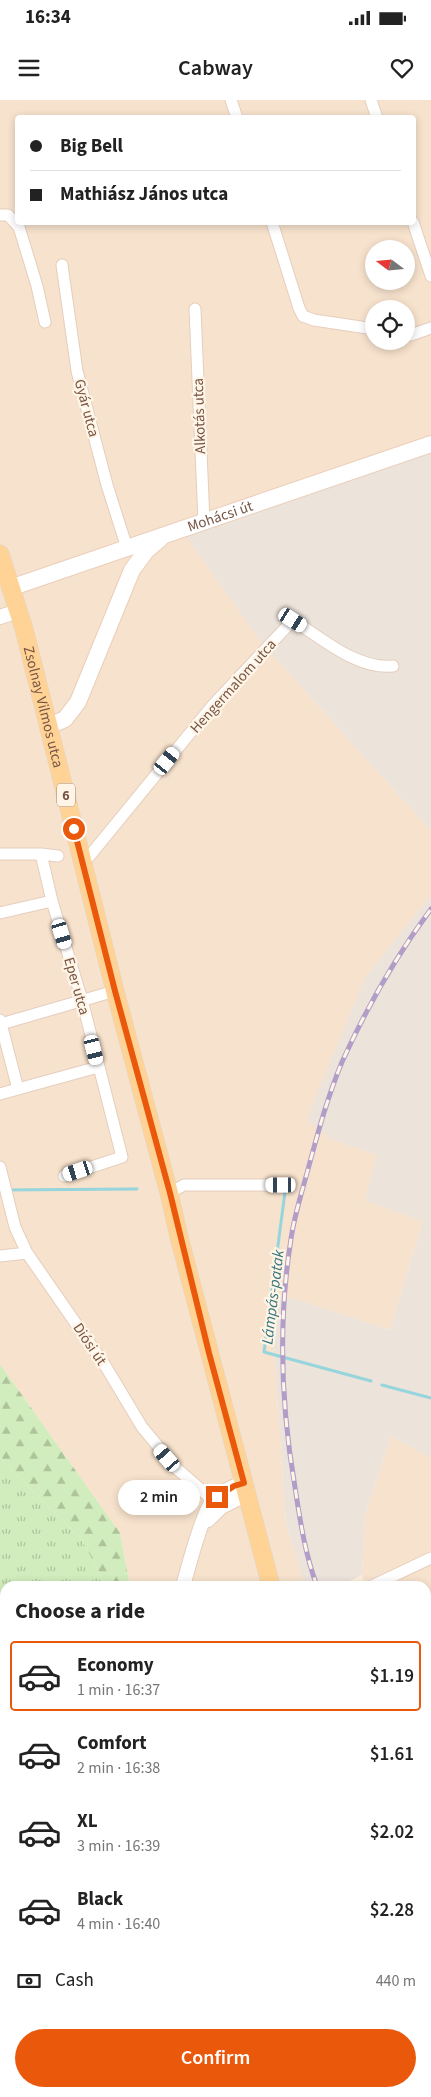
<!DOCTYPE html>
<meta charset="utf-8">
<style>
:root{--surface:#fff;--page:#f2f2f2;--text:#222;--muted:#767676;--line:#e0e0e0;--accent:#ea580c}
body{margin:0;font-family:"Source Sans 3",sans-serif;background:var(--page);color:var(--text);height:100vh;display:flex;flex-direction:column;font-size:19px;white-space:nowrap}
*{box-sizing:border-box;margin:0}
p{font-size:16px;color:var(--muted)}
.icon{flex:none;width:28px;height:28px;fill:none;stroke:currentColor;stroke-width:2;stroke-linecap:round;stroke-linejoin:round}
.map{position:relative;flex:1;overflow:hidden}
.details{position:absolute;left:0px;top:1481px;width:431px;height:516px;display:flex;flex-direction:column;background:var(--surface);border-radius:15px 15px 0 0;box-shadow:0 2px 8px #0003}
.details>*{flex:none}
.hud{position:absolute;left:15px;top:15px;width:401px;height:110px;border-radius:5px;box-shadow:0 2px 8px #0003;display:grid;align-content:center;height:110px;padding:0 15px;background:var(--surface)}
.needle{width:32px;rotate:286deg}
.tools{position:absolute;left:365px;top:140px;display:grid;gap:10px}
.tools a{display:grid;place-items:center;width:50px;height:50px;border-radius:50%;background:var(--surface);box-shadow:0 2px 8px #0003;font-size:25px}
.end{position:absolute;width:22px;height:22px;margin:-11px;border:6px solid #ea580c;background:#fff;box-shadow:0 0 0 2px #fff}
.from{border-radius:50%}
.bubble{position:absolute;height:35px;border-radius:18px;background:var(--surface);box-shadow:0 2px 8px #0003;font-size:16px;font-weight:600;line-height:35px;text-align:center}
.car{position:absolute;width:15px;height:30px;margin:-15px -8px;border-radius:6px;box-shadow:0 0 4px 1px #0007;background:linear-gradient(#fff 24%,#345 0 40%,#fff 0 76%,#345 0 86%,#fff 0)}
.hud b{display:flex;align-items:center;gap:18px;height:48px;font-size:19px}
.hud b+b{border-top:1px solid var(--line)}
.hud i{width:12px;height:12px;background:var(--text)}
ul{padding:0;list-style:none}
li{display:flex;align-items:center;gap:15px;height:70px;margin:0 10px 8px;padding:0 5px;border:2px solid transparent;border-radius:5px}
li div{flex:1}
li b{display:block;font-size:19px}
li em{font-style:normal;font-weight:600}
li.on{border-color:var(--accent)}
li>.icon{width:45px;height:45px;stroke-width:1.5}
h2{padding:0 15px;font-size:22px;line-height:60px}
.pay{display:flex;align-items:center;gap:12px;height:55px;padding:0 15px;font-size:19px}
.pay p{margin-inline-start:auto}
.cta{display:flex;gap:10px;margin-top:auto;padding:10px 15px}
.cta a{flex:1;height:58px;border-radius:30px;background:var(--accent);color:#fff;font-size:20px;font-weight:600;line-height:58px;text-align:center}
.status{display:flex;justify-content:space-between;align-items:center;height:35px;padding:0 25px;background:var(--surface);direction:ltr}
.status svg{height:14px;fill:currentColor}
header{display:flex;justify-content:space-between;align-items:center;height:65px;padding:0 15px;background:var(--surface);font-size:22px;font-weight:600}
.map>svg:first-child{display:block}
.residential{fill:#f7e2cd;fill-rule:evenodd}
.industrial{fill:#ece3db}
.grass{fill:url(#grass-tufts)}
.forest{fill:url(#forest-firs)}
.park{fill:url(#park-dots)}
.pitch{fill:#d2edbd}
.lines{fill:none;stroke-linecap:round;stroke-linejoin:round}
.stream{stroke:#97d5dc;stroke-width:3}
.minor-casing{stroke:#e5cebd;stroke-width:13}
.tertiary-casing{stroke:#e5cebd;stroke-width:16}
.secondary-casing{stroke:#ebceba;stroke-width:18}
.primary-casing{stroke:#ded6d2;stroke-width:19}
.minor{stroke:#fff;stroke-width:11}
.tertiary{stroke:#fff;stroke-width:14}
.secondary{stroke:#fff;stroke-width:16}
.primary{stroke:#ffd395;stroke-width:18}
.rail-casing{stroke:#b29dc8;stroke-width:5}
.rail{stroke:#fff5e7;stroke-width:3;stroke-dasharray:9;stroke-linecap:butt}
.route{stroke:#ea580c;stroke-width:6}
.labels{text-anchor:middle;stroke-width:4.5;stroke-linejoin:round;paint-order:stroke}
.shield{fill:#fff5e7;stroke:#a08475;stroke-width:1}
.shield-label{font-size:14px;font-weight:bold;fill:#775444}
.street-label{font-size:15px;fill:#775444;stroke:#fff5e7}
.water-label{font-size:16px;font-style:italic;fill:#36767e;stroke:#fff5e7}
</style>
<div class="status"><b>16:34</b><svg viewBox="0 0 49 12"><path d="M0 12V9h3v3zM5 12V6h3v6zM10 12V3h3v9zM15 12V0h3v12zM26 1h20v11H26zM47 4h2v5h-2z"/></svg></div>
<header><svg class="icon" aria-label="menu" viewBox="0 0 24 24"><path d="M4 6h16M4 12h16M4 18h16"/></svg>Cabway<svg class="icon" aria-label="heart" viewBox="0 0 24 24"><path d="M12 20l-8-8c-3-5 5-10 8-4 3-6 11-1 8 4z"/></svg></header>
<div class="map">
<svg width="431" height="1997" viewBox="0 0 431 1997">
<defs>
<pattern id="grass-tufts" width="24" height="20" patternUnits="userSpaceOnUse" patternTransform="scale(1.25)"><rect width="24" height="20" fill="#d2edbd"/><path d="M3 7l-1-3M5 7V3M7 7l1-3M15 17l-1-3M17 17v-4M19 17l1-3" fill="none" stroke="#afc39b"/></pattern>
<pattern id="forest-firs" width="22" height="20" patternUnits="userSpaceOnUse" patternTransform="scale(1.25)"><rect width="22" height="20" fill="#d2edbd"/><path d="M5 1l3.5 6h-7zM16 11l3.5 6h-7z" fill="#afc39b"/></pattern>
<pattern id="park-dots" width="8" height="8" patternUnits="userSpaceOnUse" patternTransform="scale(1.25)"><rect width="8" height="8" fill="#d2edbd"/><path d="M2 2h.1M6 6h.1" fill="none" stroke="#afc39b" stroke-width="1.8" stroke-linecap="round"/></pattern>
</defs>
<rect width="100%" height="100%" fill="#fef1df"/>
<path class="residential" d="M0,0H431V338L262,543L431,731V795L366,876L331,1039L378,1055L366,1101L423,1121L390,1230L295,1199H276L273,1239L286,1424L305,1486H130L120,1433L0,1264ZM18,18H414V122H18ZM374,149H406V181H374ZM374,209H406V241H374Z
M391,1336L431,1358V1666L426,1655V1486H365L362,1475L365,1415Z
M0,1538L5,1539V1992H426V1786L431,1797V1997H0Z"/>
<path class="industrial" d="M431,338V731L262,543L180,428Z
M431,795V1358L391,1336L365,1415L362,1475L339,1486H305L286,1424L273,1239L276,1198L295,1199L390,1230L423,1121L365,1101L377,1055L331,1039L306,1020L366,876Z"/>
<path class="grass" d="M0,1358L82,1440L106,1486H5V1539L0,1538Z"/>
<path class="forest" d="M0,1264L120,1433L130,1486H106L82,1440L0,1358Z"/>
<path class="park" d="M431,1980V1997H359L375,1993L426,1992V1981Z"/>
<path class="pitch" d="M82,1993L118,1992L119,1993L118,1997H81Z"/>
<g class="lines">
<path class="stream" d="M0,1090L137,1089
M285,1092L264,1252L371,1281
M382,1285L431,1298"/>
<g class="minor-casing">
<path id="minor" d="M231,0L237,18
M371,0L377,18
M0,115H8L19,127L37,186L45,222
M272,122L299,208L303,216L314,220L374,229
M413,122L431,176
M62,165L77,271L107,385L127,448
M195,209L204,422
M406,234L411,235L431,228
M0,754H41L52,801L82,900L122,1057L64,1076
M41,754L58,756
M83,764L213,605L293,520C321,538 358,570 393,566
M0,813L52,801
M0,920L18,989
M1,924L115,891
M0,994L98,967
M0,1067L15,1127L27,1153L106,1267L142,1327L176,1368L214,1401
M169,1093L184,1085H281
M0,1156L27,1153
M372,1486L431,1458
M426,1634L431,1645
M426,1973L431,1972
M0,1978L5,1977"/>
</g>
<g class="tertiary-casing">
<path id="tertiary" d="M0,517L18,511
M208,1420L221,1407L247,1394
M183,1486C189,1465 199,1425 209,1407C217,1395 230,1387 244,1383
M0,1662L5,1670
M35,1992L36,1997"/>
</g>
<g class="secondary-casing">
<g id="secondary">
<path id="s1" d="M10,488L431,344"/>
<path d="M49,626L65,619L78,602L132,470L146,451L160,439"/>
</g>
</g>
<g class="primary-casing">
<g id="primary">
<path id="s2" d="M0,454L24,529L115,891L169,1093L179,1137L271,1486"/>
<path d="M343,1992L344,1997"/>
</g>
</g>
<use href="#minor" class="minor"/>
<use href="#tertiary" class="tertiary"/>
<use href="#secondary" class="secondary"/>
<use href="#primary" class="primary"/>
<g class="rail-casing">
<path id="rail" d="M317,1486C305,1454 300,1420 295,1387C281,1306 278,1221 291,1139C294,1117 301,1095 307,1073C317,1036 327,998 342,962C366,909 396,856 431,809
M426,1753L431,1765"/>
</g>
<use href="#rail" class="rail"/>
</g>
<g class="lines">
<path class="route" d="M74,729L115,891L170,1093L209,1253L244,1383L234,1386L217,1397"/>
</g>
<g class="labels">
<rect class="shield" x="57" y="683.5" width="18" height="23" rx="4"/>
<g class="shield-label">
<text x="66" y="700">6</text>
</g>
<g class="street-label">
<text transform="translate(87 308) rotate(75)" y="5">Gyár utca</text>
<text transform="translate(199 316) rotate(-92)" y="5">Alkotás utca</text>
<text dy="5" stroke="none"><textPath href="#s1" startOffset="222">Mohácsi út</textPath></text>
<text transform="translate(233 586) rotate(-48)" y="5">Hengermalom utca</text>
<text dy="5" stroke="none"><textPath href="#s2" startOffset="159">Zsolnay Vilmos utca</textPath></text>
<text transform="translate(77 886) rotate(74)" y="5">Eper utca</text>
<text transform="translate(90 1244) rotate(56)" y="5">Diósi út</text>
</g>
<g class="water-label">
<text transform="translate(272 1197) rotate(-83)" y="6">Lámpás-patak</text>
</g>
</g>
</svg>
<div class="tools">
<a><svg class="needle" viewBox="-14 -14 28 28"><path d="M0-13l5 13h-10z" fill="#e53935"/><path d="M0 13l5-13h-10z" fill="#767676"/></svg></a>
<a><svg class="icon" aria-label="locate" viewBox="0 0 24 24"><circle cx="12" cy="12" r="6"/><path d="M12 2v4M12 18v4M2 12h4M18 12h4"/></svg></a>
</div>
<i class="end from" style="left:74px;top:729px"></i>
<i class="end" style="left:217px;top:1397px"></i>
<div class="bubble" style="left:118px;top:1380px;width:82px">2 min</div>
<i class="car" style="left:293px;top:520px;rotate:123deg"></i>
<i class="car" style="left:167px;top:661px;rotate:39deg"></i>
<i class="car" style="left:62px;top:834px;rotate:163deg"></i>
<i class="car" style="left:94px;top:950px;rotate:166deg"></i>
<i class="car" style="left:78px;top:1071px;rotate:252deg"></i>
<i class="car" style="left:281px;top:1085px;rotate:270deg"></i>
<i class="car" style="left:167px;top:1358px;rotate:319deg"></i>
<div class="hud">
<b><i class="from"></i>Big Bell</b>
<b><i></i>Mathiász János utca</b>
</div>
<section class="details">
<h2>Choose a ride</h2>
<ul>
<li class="on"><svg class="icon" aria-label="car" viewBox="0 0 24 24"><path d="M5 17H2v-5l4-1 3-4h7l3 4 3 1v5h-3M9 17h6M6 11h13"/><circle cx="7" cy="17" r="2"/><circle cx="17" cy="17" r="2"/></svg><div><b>Economy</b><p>1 min · 16:37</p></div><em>$1.19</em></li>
<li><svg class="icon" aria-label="car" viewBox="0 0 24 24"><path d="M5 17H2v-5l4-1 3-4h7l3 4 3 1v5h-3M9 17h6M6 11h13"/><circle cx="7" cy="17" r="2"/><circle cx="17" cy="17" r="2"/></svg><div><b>Comfort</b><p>2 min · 16:38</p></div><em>$1.61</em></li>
<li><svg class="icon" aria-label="car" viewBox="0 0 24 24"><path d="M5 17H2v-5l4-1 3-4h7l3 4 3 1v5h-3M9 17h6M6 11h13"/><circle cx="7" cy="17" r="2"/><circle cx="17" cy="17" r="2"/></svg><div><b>XL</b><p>3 min · 16:39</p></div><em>$2.02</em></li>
<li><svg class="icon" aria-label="car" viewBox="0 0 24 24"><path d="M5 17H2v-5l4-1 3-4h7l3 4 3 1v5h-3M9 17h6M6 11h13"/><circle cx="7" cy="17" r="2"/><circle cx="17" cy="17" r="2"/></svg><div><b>Black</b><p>4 min · 16:40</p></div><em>$2.28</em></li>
</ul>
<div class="pay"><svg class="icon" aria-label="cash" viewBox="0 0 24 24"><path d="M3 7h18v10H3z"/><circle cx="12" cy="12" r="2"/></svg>Cash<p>440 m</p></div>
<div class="cta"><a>Confirm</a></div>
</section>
</div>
